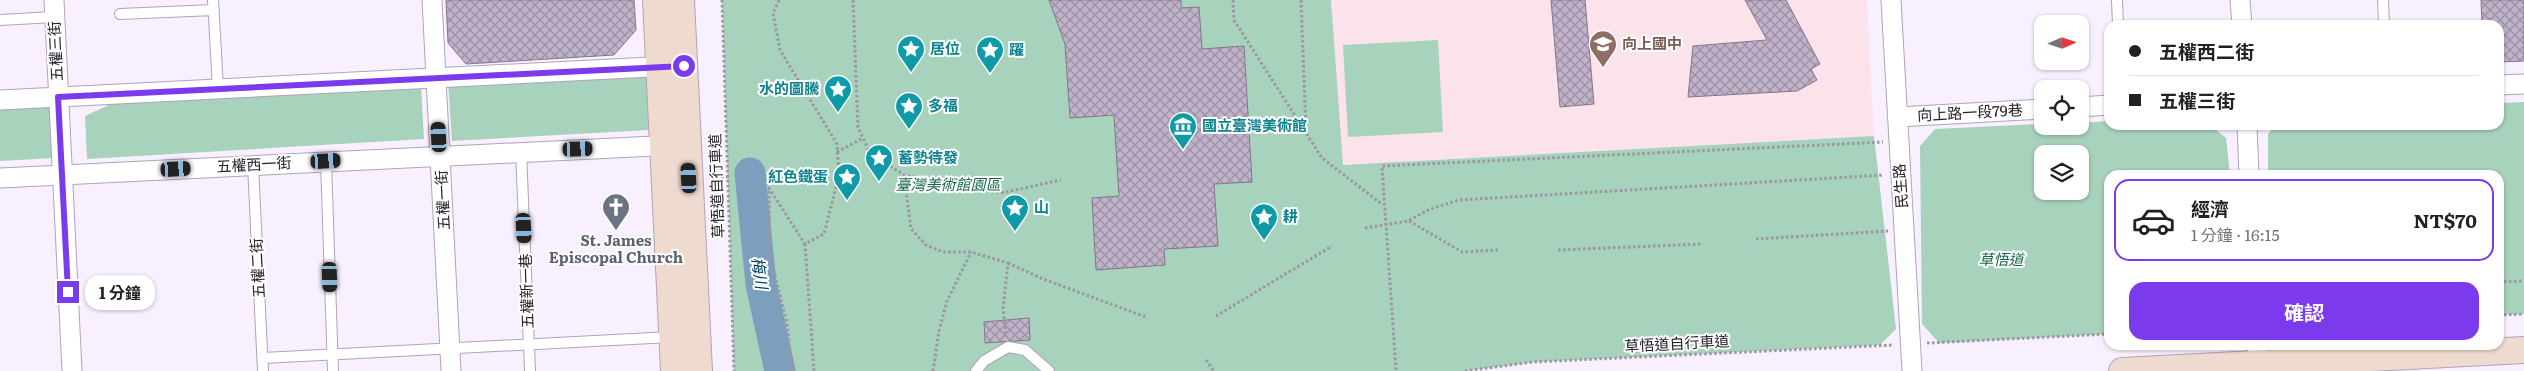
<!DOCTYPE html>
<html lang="zh-TW">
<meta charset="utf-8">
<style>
:root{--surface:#fff;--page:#f6f6f6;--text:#202124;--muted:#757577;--line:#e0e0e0;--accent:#7c3aed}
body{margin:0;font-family:Literata,"Noto Sans TC",serif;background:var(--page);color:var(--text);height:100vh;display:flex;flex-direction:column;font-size:19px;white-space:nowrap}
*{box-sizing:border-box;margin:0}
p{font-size:16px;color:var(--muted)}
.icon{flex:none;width:28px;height:28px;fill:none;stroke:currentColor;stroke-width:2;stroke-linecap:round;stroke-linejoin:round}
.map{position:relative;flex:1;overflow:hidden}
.panel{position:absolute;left:2104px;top:170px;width:400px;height:180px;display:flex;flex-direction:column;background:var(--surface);border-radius:15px;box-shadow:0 1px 4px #0004}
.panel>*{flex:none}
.hud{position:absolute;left:2104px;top:20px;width:400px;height:110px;border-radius:15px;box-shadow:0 1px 4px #0004;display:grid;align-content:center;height:110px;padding:0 25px;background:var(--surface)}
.needle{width:32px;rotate:87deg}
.fabs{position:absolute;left:2034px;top:15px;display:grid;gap:10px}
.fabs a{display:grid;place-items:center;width:55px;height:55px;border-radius:10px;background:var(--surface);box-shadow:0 1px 4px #0004;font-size:25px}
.end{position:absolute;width:22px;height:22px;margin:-11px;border:6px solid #7c3aed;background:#fff;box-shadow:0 0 0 2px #fff}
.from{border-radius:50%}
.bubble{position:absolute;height:35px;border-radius:15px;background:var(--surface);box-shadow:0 1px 4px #0004;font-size:16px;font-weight:700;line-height:35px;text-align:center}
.car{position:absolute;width:15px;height:30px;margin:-15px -8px;border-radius:6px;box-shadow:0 0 4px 1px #0007;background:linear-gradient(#222 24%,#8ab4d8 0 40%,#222 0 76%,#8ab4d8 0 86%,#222 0)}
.hud b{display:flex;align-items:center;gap:18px;height:48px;font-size:19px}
.hud b+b{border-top:1px solid var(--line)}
.hud i{width:12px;height:12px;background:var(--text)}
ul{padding:9px 0 0;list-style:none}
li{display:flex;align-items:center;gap:15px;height:82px;margin:0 10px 8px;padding:0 15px;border:2px solid transparent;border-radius:15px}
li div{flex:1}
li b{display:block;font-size:19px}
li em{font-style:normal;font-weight:700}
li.on{border-color:var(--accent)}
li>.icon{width:45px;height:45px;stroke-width:1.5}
.button{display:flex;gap:10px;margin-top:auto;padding:10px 25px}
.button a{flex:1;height:58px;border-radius:15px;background:var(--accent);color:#fff;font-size:20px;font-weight:700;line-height:58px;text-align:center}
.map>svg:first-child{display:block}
.education{fill:#fce2eb}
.park{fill:#a7d2bc;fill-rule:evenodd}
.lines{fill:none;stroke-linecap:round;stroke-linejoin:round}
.river{stroke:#7c9fbe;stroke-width:31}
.building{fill:url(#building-cross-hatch);stroke:#83768c}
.service-casing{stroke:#b0a3ba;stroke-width:12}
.minor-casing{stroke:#b0a3ba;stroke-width:21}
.secondary-casing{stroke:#b0a3ba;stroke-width:28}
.path{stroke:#9d95a1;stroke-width:3;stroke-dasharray:2.5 2.5;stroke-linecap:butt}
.service{stroke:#fff;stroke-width:10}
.minor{stroke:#fff;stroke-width:19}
.secondary{stroke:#efdacf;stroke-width:26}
.route{stroke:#7c3aed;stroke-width:6}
.labels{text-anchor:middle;stroke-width:4;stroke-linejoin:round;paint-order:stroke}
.education-label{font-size:15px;font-weight:bold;fill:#785e54;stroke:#fff;text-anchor:start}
.culture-label{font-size:15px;font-weight:bold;fill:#0d838f;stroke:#fff;text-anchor:start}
.street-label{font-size:15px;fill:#262029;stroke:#fff}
.park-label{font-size:15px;font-style:italic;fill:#166749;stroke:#fff}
.worship-label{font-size:15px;font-weight:bold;fill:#5b616d;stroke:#fff}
.water-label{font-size:16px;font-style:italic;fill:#013e67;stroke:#fff}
</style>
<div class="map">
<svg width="2524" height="371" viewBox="0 0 2524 371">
<defs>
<pattern id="building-cross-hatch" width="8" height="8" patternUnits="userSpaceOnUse" patternTransform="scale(1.25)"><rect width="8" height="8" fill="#c0b2c9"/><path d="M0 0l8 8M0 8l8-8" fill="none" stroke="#9c90a3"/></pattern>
</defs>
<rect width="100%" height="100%" fill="#f9f0ff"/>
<path class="education" d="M1331,0H1867L1874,136L1342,165Z"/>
<path class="park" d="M722,0H1331L1343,165L1874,136L1896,329L1880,345L1533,362L1465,371H734Z
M1438,40L1443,132L1348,137L1343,45Z
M646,70L649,130L452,141L448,81Z
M421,86L424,139L87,159L85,116L111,104Z
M42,102L51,108L54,158L0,161V105Z
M2524,102V314L2499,315V175H2268V134L2276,125H2499V103Z
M2109,121V125H2210L2226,138L2230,175H2109V334L1939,343L1922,324L1920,146L1935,129L2042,124V126H2080V123ZM2042,154H2080V191H2042Z"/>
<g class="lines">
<path class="river" d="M750,173L761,284L780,371"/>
</g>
<path class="building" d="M446,0H634L636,30L614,55L466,64L448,43Z
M1049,0H1181V8L1199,7L1202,49L1244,46L1252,182L1214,184L1218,246L1164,249L1165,265L1096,270L1092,198L1119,196L1114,115L1070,118L1065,44Z
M1551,0H1585L1594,104L1560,107Z
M1745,0H1786L1820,64L1811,69L1817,80L1797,91L1688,97L1693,46L1767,40Z
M2481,0H2524V61L2499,62V25H2482Z
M1029,318L1030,340L985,343L984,322Z"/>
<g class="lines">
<g class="service-casing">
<path id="service" d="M213,0L218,89
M2117,0L2118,25
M2383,0L2384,25
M120,14L214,10
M0,20L54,17
M521,151L530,371
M326,161L333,371
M253,165L263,371
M263,358L671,337
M976,371L984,361L1008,347L1025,350L1049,371"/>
</g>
<g class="minor-casing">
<path id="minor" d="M54,0L72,371
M432,0L451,371
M1891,0L1912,371
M2240,0L2242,25
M2499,85L2524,84
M0,100L670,66
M2080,107L2109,105
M1897,117L2042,109
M2247,125L2249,175
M0,178L675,145
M2257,345L2258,365"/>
</g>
<g class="secondary-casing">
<path id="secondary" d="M656,0L674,371
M681,0L699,371
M2122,371L2524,350"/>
</g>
<path class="path" d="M722,0L734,371
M779,0L773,13L780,50L837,144L839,175L824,234L805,244L814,371
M853,0L858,127L870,153L904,175L1001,193L1061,180
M1233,0L1234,20L1322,158L1383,205
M1301,0L1306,131
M837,152L863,138
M904,175L911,229L926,245L943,252H971L1008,263L1003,308L1006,334
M711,177H728
M1409,221L1462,252L1498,250
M1365,228L1408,221L1430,209L1459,200L1884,175
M1756,239L1888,231
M1558,250L1703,244
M1008,263L1043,279L1146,317
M2499,282L2524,281
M2499,315L2524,314
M1216,316L1332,246
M1927,343L2109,334
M1206,360L1214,371
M1396,370L1382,166L1883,142
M792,371L787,323L770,256L769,188L805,244
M933,371L939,331L947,301L971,252
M1465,371L1533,362L1893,345"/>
<use href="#service" class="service"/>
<use href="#minor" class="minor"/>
<use href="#secondary" class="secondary"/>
</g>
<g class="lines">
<path class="route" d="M68,292L58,97L684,66"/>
</g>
<defs>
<g id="school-pin" transform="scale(1.4375)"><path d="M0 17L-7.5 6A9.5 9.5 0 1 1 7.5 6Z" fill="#8d6e63" stroke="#fff"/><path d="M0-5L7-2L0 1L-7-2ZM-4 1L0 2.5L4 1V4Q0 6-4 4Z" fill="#fff"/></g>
<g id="sight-pin" transform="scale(1.4375)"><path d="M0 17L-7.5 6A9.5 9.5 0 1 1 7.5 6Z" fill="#0f9aa8" stroke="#fff"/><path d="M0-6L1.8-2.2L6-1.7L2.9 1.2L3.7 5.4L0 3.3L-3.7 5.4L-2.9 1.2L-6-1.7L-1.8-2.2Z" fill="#fff"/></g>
<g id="museum-pin" transform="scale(1.4375)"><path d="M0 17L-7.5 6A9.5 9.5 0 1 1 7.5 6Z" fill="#0f9aa8" stroke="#fff"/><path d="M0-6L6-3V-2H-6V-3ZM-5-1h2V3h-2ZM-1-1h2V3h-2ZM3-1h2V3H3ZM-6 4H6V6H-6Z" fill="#fff"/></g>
<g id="church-pin" transform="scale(1.4375)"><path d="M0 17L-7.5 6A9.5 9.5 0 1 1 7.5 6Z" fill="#6b7280" stroke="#fff"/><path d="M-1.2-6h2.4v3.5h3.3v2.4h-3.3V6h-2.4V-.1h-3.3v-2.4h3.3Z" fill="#fff"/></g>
</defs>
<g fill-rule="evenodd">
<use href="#school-pin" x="1603" y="44"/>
<use href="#sight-pin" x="911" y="49"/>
<use href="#sight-pin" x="990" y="50"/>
<use href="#sight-pin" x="838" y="89"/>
<use href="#sight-pin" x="909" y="106"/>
<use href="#museum-pin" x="1183" y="126"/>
<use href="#sight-pin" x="879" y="158"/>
<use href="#sight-pin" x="847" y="177"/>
<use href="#church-pin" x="616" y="207"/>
<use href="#sight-pin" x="1015" y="208"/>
<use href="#sight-pin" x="1264" y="217"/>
</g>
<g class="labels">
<g class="education-label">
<text x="1622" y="49">向上國中</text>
</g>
<g class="culture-label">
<text x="930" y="54">居位</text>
<text x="1009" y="55">躍</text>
<text x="819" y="94" text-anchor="end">水的圖騰</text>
<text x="928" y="111">多福</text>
<text x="1202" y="131">國立臺灣美術館</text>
<text x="898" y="163">蓄勢待發</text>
<text x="828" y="182" text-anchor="end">紅色鐵蛋</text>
<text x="1034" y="213">山</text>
<text x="1283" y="222">耕</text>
</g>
<g class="street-label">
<text transform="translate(56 51) rotate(-93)" y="5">五權三街</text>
<text transform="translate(1970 113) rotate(-3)" y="5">向上路一段79巷</text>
<text transform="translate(254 165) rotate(-3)" y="5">五權西一街</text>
<text transform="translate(717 186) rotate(-92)" y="5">草悟道自行車道</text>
<text transform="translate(1901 186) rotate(-94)" y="5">民生路</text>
<text transform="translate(443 200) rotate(-93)" y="5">五權一街</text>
<text transform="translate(258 268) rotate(-93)" y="5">五權二街</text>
<text transform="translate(527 291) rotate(-92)" y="5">五權新一巷</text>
<text transform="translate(1677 344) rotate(-3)" y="5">草悟道自行車道</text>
</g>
<g class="park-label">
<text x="948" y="190">臺灣美術館園區</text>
<text x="2001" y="265">草悟道</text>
</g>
<g class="worship-label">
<text x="616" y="246">St. James<tspan x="616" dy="17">Episcopal Church</tspan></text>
</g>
<g class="water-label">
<text transform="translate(760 273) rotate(82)" y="6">梅川</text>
</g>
</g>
</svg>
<div class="fabs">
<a><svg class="needle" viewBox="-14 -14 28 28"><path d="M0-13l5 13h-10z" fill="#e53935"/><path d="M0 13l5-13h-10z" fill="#757577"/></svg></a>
<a><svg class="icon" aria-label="locate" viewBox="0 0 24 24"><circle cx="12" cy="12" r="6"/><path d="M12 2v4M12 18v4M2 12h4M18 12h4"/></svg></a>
<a><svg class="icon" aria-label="layers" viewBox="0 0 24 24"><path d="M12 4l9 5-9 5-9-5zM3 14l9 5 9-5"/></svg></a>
</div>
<i class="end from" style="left:684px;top:66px"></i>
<i class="end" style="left:68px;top:292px"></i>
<div class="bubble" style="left:85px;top:275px;width:70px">1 分鐘</div>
<i class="car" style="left:439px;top:137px;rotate:357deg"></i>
<i class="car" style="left:578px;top:149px;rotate:88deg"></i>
<i class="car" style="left:326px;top:161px;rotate:87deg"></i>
<i class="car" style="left:176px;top:169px;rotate:87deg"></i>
<i class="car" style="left:689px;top:178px;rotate:357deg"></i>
<i class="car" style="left:524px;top:228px;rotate:177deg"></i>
<i class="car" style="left:330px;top:277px;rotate:178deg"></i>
<div class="hud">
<b><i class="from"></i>五權西二街</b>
<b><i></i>五權三街</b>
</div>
<section class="panel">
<ul>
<li class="on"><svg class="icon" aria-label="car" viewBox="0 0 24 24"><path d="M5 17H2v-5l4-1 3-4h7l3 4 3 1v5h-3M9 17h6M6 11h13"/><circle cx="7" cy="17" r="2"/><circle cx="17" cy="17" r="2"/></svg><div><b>經濟</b><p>1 分鐘 · 16:15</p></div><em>NT$70</em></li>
</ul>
<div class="button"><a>確認</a></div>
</section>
</div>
